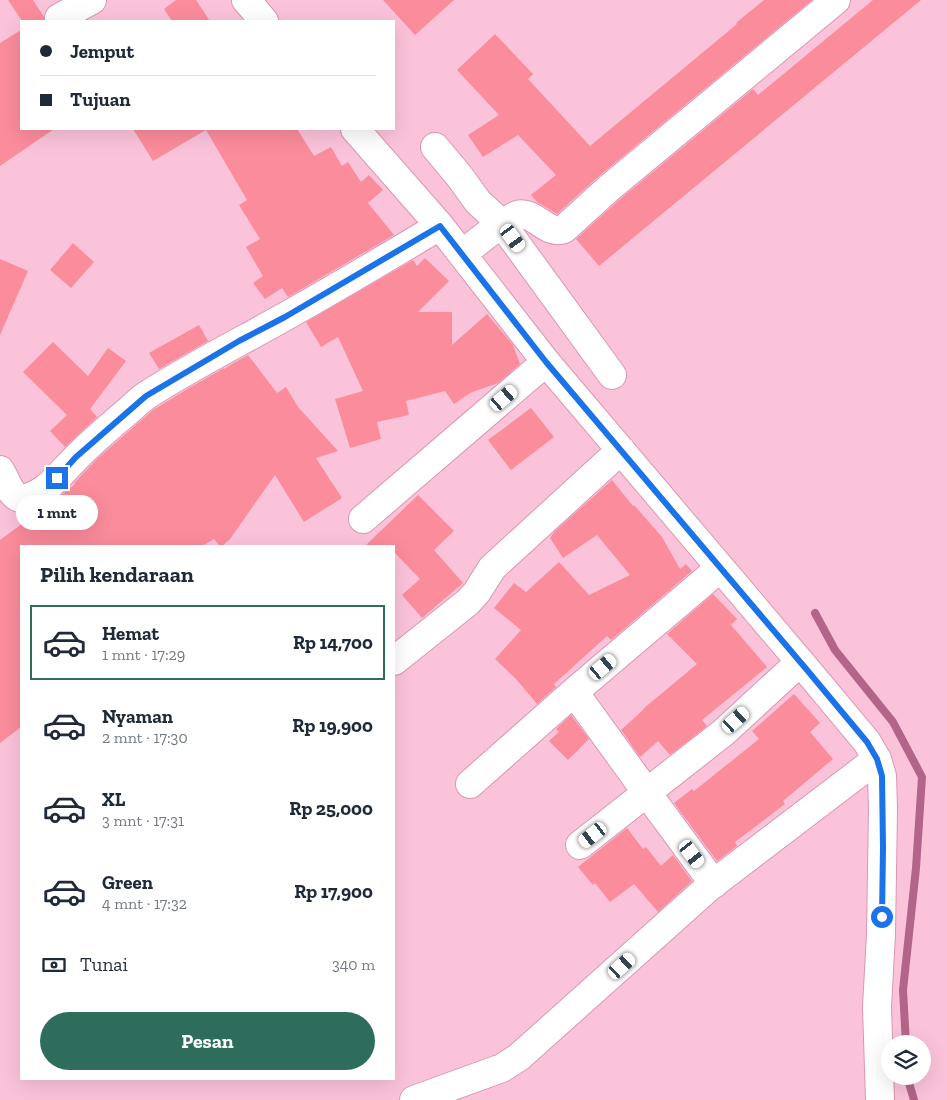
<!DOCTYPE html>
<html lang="id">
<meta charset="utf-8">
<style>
:root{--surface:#fff;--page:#f2f2f3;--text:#1f2937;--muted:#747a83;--line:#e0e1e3;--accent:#2e6d5b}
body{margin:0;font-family:"Zilla Slab",serif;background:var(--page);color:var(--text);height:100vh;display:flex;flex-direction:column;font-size:19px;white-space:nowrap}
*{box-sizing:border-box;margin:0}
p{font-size:16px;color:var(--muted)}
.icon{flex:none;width:28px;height:28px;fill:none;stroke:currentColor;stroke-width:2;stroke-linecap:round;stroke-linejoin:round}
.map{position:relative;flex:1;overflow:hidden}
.details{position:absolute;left:20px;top:545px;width:375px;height:535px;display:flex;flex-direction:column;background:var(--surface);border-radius:0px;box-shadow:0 5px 20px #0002}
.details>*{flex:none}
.top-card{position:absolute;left:20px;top:20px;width:375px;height:110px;border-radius:0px;box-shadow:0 5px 20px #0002;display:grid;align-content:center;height:110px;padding:0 20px;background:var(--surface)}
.tools{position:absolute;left:881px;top:1035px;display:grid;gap:10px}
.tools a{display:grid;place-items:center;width:50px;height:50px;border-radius:50%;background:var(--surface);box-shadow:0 5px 20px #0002;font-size:25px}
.end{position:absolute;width:22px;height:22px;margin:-11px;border:6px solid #1a73e8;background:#fff;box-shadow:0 0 0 2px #fff}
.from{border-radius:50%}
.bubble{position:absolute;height:35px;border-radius:18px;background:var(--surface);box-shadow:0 5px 20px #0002;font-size:16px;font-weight:800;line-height:35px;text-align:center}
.car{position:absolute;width:15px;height:30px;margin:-15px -8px;border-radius:6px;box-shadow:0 0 4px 1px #0007;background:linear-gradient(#fff 24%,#345 0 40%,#fff 0 76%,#345 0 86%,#fff 0)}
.top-card b{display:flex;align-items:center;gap:18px;height:48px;font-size:19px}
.top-card b+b{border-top:1px solid var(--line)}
.top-card i{width:12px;height:12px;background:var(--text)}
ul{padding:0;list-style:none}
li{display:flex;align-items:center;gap:15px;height:75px;margin:0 10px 8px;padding:0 10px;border:2px solid transparent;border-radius:0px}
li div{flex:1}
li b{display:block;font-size:19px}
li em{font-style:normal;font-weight:800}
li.on{border-color:var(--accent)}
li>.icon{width:45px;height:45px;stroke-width:1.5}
h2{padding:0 20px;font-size:22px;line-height:60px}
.pay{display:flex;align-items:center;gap:12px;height:55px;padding:0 20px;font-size:19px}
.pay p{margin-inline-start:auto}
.primary-button{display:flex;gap:10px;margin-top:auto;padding:10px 20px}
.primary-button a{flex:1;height:58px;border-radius:30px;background:var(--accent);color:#fff;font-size:20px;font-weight:800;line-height:58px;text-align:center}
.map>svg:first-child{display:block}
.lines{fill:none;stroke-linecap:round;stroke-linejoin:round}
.stream{stroke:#b36589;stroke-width:8}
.building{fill:#fb8c9c}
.street-casing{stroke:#da97b4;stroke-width:30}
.street{stroke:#fff;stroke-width:28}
.route{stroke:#1a73e8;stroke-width:6}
</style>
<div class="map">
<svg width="947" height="1100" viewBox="0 0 947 1100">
<rect width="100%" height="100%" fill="#fbc3da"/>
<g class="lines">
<path class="stream" d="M815,613L835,650L893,722L922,777L916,868L903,990L906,1044
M908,1076L909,1083L914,1100"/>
</g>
<path class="building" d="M8,0H33L44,17V21H22Z
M176,0H196L210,21H172L164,9Z
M383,0H454L415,35Z
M764,0H812L599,176L557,214L537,202L531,195L556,175L518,135L483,157L468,135L499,115L457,70L495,34L533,74L528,79L590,146L737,24L736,23Z
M873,0H921L599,266L576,239L619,200L753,89L758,95Z
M21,30V129H54L0,166V43Z
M133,129H297L314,156L331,147L342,166L348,162L361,182L369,175L383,190L368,203L394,235L288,297L282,288L265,299L253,283L263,276L246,247L260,239L239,205L247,200L206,130L153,161Z
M73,243L94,262L71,288L50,270Z
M425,258L449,281L418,312H452V345L487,314L513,345L520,364L498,383L470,393L454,404L445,391L406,401L409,415L377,422L381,439L350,448L335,399L363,391L338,337L321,347L306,322L413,260L417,266Z
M0,259L28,271L0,335Z
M199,325L208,341L159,369L149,353Z
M53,342L88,376L108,348L126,361L90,409L97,417L65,447L50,431L67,415L23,372Z
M248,355L277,393L286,387L298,407L338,451L316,458L342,498L304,522L275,475L230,539L222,546H220L214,539L202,546H21V727L0,743V540L42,509L59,497L75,484L74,483L98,458L153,410L189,388L224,368V369L232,364Z
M531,408L554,437L511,470L488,440Z
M612,480L633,506L634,505L662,537L680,569L686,564L692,571L611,640L607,636L554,684L556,687L537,704L516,679L495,659L521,630L494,608L514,583L526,592L559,562L589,595L630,575L597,535L563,558L550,538L555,531Z
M418,495L454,531L434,550L463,583L422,618L402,595L420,579L394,552V546H365Z
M713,594L737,619L731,625L767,667L702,720L707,726L670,755L658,741L640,757L621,730L643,710V709L697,664L667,634Z
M794,694L820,723L810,732L833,759L783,801L785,804L735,842L737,846L717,861L674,803L692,789L694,791L759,739L752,731Z
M571,715L589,739L568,760L549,741L559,732L556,729Z
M627,828L643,849L646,847L661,866L673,855L692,881L658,912L634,884L610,902L595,883L593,885L578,867Z"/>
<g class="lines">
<g class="street-casing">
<path id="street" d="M246,0L264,21
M59,18L92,0
M355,129L440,226L546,362L807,670L867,742L877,759L882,776L883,809L881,934L877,1007L880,1100
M435,147L460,177L478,202L502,224L612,375
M462,254C477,243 491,230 507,221C510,219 514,216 517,215C535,210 546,236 564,229L609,188L836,0
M0,470C8,482 11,504 30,497C50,490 62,471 76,458C90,443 106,430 121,417C130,410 138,401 147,395C192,366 240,342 286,316C338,287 389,256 440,226
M363,519L546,362
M394,661L468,602L477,592L492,568L621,450
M574,692L647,793L714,884
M470,784L574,692L720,568
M580,845L724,732L800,662
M414,1100L502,1068L519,1057L709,887L877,759"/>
</g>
<use href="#street" class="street"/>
</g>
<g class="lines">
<path class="route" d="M57,478L76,457L146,396L239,341L285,317L440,226L546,362L807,670L867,742L877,759L882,776L883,848L882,917"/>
</g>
</svg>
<div class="tools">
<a><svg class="icon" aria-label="layers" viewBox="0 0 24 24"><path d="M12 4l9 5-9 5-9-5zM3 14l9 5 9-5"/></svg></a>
</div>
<i class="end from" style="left:882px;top:917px"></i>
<i class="end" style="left:57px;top:478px"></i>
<div class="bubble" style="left:16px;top:495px;width:82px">1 mnt</div>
<i class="car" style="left:513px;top:238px;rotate:144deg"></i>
<i class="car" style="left:504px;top:398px;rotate:49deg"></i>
<i class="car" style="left:603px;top:667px;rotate:50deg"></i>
<i class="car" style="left:736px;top:720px;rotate:48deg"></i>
<i class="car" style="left:593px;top:835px;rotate:232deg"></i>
<i class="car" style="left:692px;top:854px;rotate:143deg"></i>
<i class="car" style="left:622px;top:966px;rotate:48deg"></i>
<div class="top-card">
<b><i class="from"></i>Jemput</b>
<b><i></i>Tujuan</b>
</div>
<section class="details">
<h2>Pilih kendaraan</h2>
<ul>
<li class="on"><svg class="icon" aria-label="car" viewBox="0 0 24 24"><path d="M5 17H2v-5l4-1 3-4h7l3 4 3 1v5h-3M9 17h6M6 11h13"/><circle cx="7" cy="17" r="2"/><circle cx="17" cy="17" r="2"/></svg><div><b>Hemat</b><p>1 mnt · 17:29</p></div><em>Rp 14,700</em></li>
<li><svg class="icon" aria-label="car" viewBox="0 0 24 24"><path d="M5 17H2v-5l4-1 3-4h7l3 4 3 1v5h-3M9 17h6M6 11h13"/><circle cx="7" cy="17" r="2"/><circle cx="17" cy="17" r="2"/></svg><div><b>Nyaman</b><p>2 mnt · 17:30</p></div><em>Rp 19,900</em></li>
<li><svg class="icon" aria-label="car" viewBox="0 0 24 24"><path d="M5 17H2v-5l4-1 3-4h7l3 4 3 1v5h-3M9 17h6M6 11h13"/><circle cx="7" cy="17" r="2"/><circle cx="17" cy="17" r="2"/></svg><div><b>XL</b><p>3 mnt · 17:31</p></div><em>Rp 25,000</em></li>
<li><svg class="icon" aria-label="car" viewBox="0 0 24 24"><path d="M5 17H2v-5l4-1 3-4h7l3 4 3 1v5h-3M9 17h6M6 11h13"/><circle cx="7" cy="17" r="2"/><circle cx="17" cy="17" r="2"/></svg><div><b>Green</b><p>4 mnt · 17:32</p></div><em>Rp 17,900</em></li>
</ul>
<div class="pay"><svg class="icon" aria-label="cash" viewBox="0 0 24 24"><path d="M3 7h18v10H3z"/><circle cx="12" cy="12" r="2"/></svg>Tunai<p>340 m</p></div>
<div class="primary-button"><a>Pesan</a></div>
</section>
</div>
